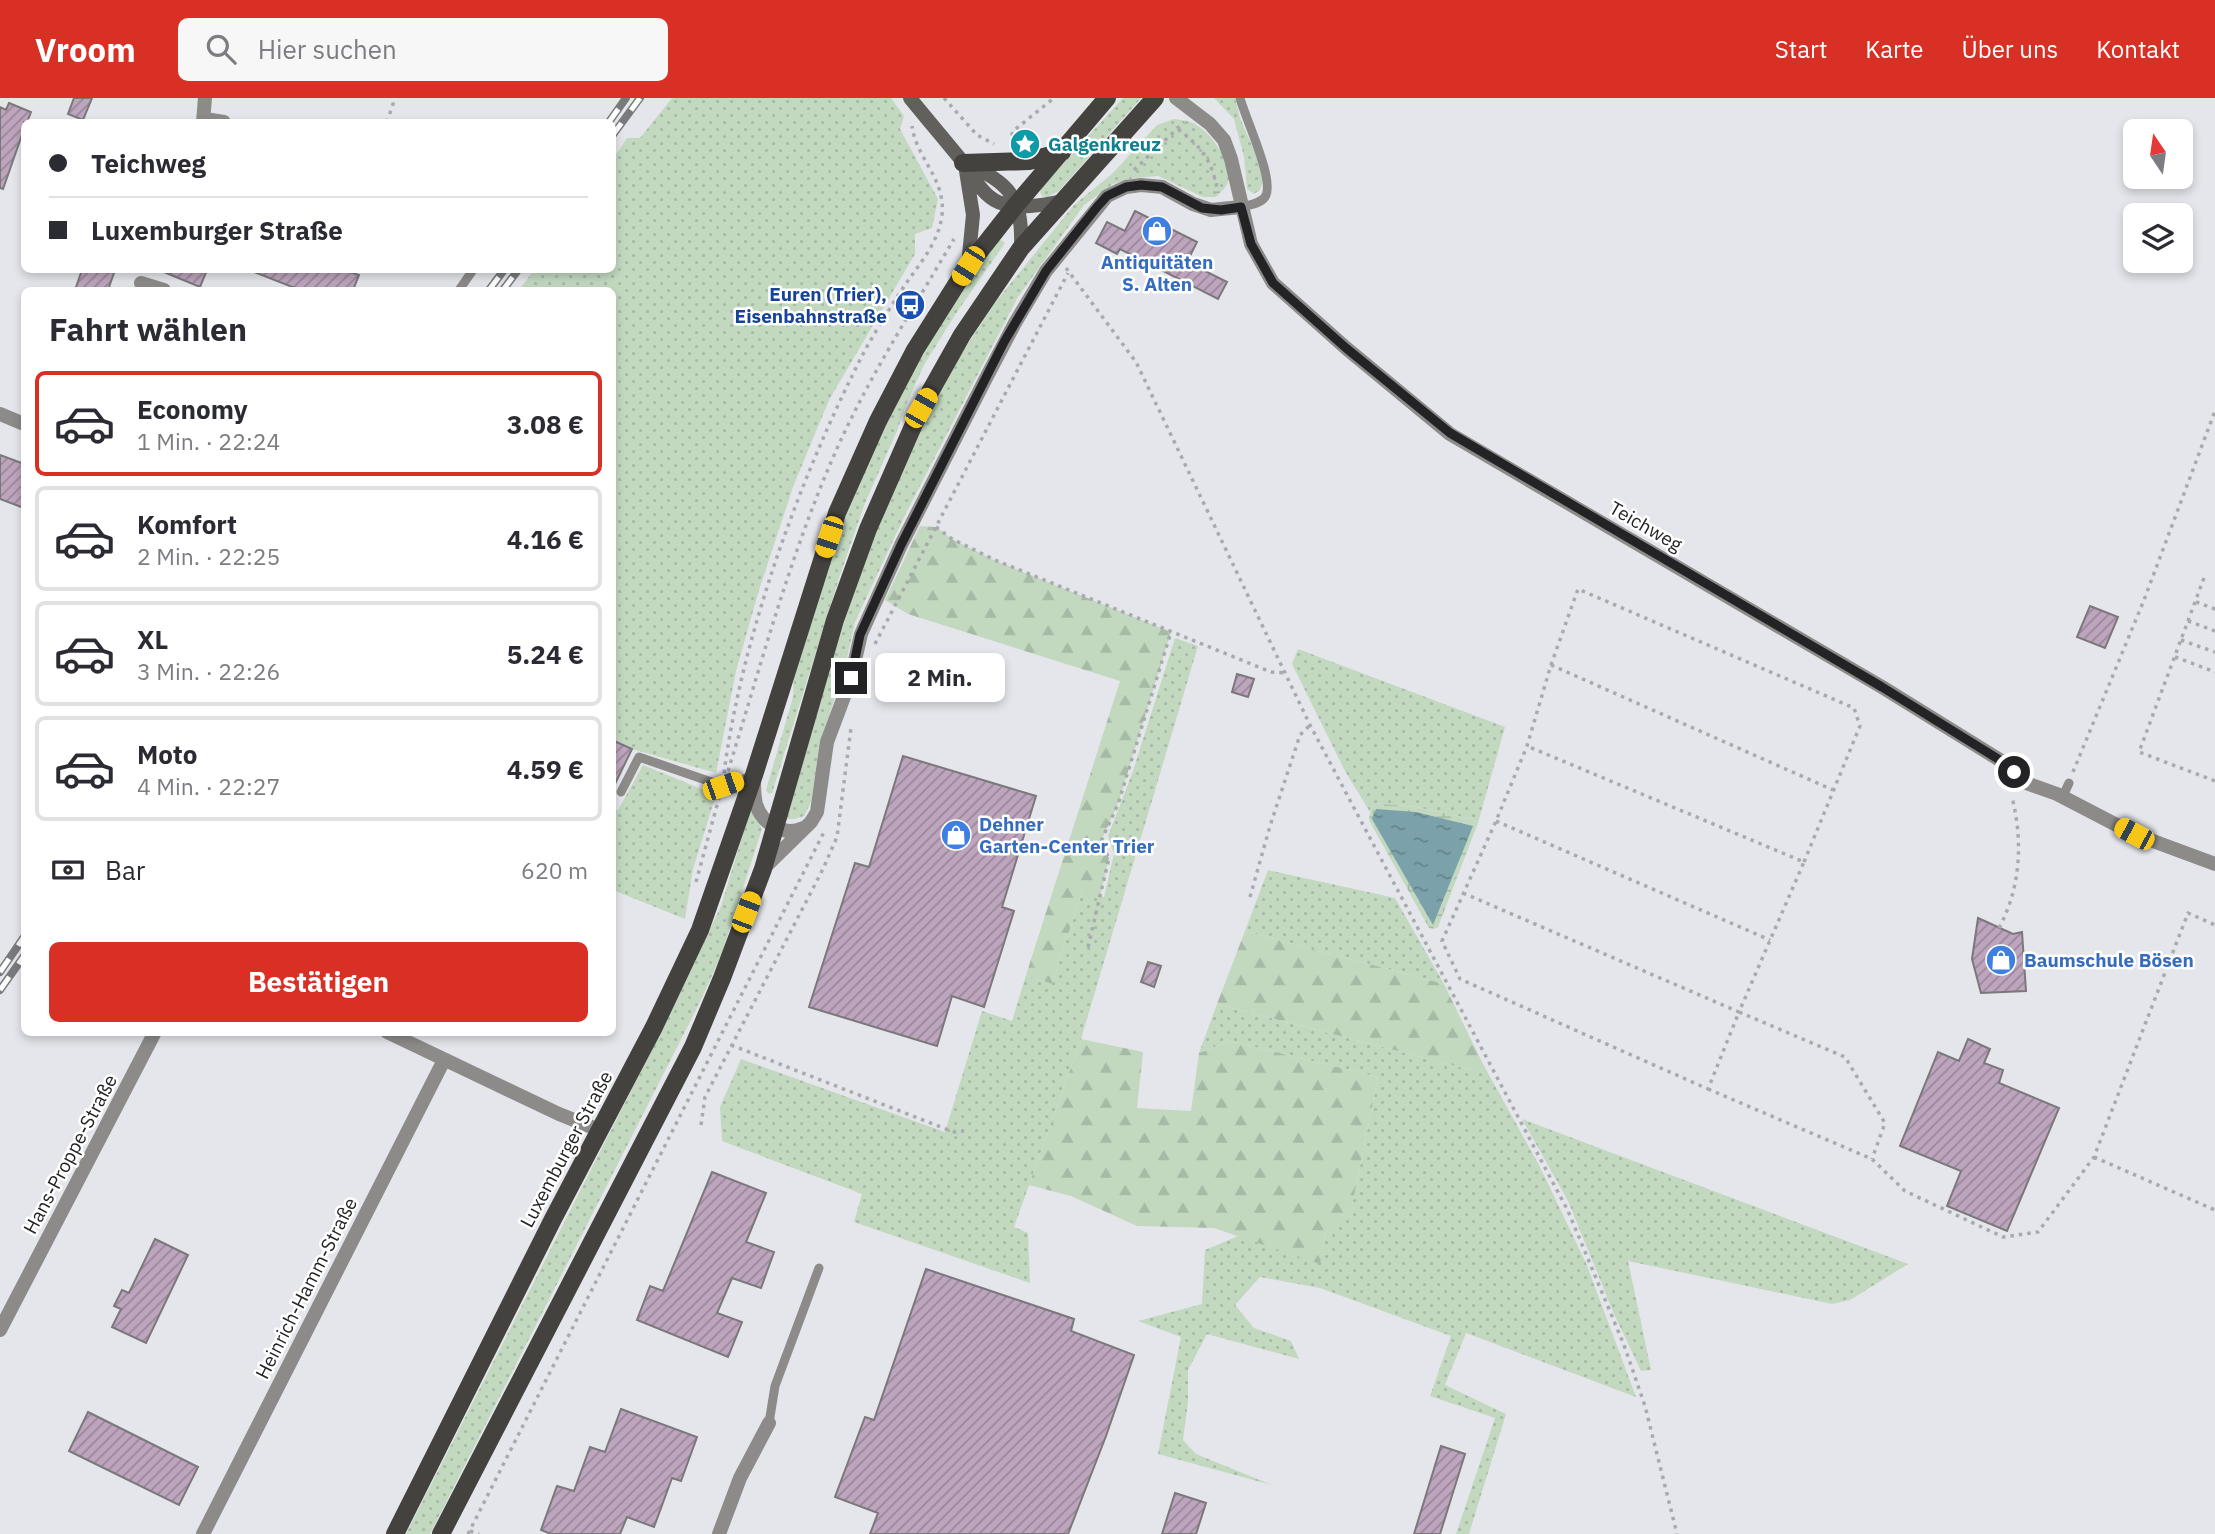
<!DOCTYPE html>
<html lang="de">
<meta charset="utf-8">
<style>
:root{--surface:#fff;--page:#f7f7f7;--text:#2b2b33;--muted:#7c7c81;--line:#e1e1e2;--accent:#d93025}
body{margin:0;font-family:"IBM Plex Sans",sans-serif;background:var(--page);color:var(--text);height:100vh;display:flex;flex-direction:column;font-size:26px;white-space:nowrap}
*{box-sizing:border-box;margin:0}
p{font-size:23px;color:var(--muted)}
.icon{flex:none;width:38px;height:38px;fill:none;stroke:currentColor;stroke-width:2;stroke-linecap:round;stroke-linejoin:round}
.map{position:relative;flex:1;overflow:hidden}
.panel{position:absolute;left:21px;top:189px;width:595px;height:749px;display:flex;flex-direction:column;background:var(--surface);border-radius:10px;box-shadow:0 4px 10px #0003}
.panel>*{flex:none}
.hud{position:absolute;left:21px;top:21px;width:595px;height:154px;border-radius:10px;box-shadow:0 4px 10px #0003;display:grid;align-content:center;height:154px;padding:0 28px;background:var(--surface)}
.needle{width:46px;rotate:347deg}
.buttons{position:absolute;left:2123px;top:21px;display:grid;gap:14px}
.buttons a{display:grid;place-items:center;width:70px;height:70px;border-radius:10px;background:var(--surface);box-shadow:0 4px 10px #0003;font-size:35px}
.end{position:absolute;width:32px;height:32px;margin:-16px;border:9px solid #232325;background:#fff;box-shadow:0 0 0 4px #fff}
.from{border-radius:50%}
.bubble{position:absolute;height:49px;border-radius:10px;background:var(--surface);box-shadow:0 4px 10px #0003;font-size:23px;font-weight:800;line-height:49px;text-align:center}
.car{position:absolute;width:21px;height:42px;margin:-21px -10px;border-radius:9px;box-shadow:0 0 5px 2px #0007;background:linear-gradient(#f5c518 24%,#345 0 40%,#f5c518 0 76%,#345 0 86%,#f5c518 0)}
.hud b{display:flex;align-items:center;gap:24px;height:66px;font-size:26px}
.hud b+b{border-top:2px solid var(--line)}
.hud i{width:18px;height:18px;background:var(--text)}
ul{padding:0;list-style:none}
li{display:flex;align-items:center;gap:21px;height:105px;margin:0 14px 10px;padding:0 14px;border:4px solid var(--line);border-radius:10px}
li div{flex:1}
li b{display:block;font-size:26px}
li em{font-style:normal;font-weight:800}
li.selected{border-color:var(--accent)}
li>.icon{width:63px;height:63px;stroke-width:1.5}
h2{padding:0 28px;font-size:32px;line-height:84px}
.pay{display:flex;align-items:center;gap:18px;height:77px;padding:0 28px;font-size:26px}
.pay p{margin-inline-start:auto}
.button{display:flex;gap:14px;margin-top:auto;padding:14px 28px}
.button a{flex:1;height:80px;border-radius:10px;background:var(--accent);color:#fff;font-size:28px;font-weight:800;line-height:80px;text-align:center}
header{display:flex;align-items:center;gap:42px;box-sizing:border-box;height:98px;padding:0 35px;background:var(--accent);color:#fff}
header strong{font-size:33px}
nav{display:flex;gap:38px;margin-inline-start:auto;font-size:24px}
.search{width:490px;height:63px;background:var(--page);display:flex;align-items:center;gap:18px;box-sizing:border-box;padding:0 24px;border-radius:10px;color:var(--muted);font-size:26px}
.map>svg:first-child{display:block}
.grass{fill:url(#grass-dots)}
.forest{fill:url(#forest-firs)}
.wetland{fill:url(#wetland-marsh)}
.water{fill:url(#water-ripples)}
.building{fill:url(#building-hatch);stroke:#7b787b;stroke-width:2}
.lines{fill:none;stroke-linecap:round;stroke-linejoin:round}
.path{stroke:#a8aaae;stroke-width:3.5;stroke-dasharray:3.5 5;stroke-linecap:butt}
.lane{stroke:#8c8b89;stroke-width:9}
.street{stroke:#8c8b89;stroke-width:14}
.secondary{stroke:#61605d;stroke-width:14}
.primary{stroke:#44423f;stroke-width:18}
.rail-casing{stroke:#797a7d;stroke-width:8}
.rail{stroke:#fff;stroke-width:5;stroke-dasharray:16;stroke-linecap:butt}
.route{stroke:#232325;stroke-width:9}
.labels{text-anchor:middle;stroke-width:5;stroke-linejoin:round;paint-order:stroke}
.culture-label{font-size:19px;font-weight:bold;fill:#0d838f;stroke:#fff;text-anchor:start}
.shop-label{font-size:19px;font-weight:bold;fill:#366cbe;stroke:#fff;text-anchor:start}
.transit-label{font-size:19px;font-weight:bold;fill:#164399;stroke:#fff;text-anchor:end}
.street-label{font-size:19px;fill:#232325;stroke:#fff}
</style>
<header>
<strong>Vroom</strong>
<div class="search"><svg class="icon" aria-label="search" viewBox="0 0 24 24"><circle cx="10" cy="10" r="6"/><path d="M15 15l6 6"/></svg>Hier suchen</div>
<nav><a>Start</a><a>Karte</a><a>Über uns</a><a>Kontakt</a></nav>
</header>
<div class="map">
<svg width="2215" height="1436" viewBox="0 0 2215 1436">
<defs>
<pattern id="grass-dots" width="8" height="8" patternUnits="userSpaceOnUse" patternTransform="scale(1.75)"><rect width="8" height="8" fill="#c2d9c0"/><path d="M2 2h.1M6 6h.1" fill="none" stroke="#a6baa5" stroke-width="1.8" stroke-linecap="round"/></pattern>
<pattern id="forest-firs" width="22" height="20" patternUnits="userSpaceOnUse" patternTransform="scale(1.75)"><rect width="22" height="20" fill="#c2d9c0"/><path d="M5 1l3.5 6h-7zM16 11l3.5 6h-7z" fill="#a6baa5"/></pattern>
<pattern id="wetland-marsh" width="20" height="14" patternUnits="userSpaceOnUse" patternTransform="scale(1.75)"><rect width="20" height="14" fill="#c2d9c0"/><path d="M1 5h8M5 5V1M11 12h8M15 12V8" fill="none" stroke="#a6baa5"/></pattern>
<pattern id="water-ripples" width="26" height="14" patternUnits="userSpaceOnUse" patternTransform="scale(1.75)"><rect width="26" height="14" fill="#7ba2aa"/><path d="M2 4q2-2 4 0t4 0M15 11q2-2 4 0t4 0" fill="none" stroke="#64848a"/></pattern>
<pattern id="building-hatch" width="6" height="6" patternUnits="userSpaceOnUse" patternTransform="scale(1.75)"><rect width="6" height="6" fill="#bea5be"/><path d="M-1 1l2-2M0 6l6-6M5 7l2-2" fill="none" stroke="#9a869a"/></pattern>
</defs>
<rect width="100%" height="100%" fill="#e4e6eb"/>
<path class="grass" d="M672,0H891L904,18L900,31L938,101L932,130L915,136V156L829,302L793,389L759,492L736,573L716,675L632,651L613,642L612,192H519L534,172H612L613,61L627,40H640Z
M1123,0H1141L1059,93L1047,99L1042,98L1040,94L1042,89Z
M1214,0H1235L1240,20L1265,78L1260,92L1254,96L1247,91L1244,59L1234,21Z
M1174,21C1179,22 1186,22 1191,24C1208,31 1227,57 1229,76C1230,86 1223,92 1216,99H1203L1158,78L1134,80L1113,86L1084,107L1018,199L907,413L855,524L846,565L822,640L811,704L804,718L795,721H787L786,715L855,489L886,405L916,340L953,269L994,206L1074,107L1113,75L1157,27Z
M999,141L1005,145L955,217L924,267L906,307L897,333L865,405L840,477L772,695L769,696L766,692L793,599L794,576C816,502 836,425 869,354C906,279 951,209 999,141Z
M1175,540L1198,548L1081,941L1014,1129L1028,1135L1030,1185L854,1124L862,1096L722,1043L720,1009L741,961L945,1034L982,913L1012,923L1026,877L1052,886L1082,794L1104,799L1114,756L1108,738L1133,673Z
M1298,551L1505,629L1478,725L1472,721L1416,709L1375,705L1370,714L1345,673L1292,566Z
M643,667L716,697L693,771L685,821L613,792V711L618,712Z
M751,710L762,731L722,855L700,904L430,1436H406L671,914L721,808Z
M1268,772L1395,800L1444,886L1245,833Z
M1217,906L1471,972L1483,966L1539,1067L1586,1165L1636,1299L1466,1235L1445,1287L1506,1316L1469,1436H1456L1495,1320L1430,1298L1451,1238L1320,1190L1260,1179L1235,1207L1254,1230L1291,1243L1299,1261L1207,1236L1188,1272V1304L1183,1342L1196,1356L1272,1387L1158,1356L1181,1239L1138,1223L1202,1206L1205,1152L1238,1138L1320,1165L1326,1133L1352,1108L1378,979L1230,943L1199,955Z
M1522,1021L1908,1166L1850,1202L1832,1206L1628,1163L1651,1272L1641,1273L1614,1216L1568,1103Z"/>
<path class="forest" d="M920,428L936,429L952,441L994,462L1171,534L1118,706L1102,741V748L1109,760L1100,799L1082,794L1052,886L1026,877L1120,583L908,516L885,502Z
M1245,833L1444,886L1483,966L1471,972L1217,906Z
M1081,941L1143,954L1137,1010L1191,1013L1199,955L1230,943L1378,979L1352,1108L1326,1133L1320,1166L1214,1130L1137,1128L1071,1098L1029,1087Z"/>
<path class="wetland" d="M1375,705L1416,709L1472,721L1478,725L1438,829L1434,831L1429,830L1369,722L1370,714Z"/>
<path class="water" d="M1376,711L1416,714L1473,728L1433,827L1372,721Z"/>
<path class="building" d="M74,0H92L83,22L68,16Z
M9,5L31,14L27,24H24V31L3,91L0,90V9L6,12Z
M1135,113L1197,144L1187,164L1227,184L1218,201L1120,151L1117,156L1096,145L1107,124L1125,133Z
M82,172H115L108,192H75Z
M159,172H207L200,189Z
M249,172H344L359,177L353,192H300Z
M0,357L24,366V410L0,401Z
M2090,508L2118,519L2105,550L2077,539Z
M1237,576L1254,581L1248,599L1232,594Z
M612,642L632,651L612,692Z
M903,658L1036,698L1002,809L1014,813L984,909L952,898L937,948L809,909L855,765L869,769Z
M1978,820L2013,836L2022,834L2026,893L1981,895L1972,861Z
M1148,864L1161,868L1154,889L1141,884Z
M1968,941L1990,951L1984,965L2003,972L1999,985L2059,1010L2007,1133L1947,1108L1961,1073L1900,1048L1938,954L1959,963Z
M712,1074L766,1095L746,1144L774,1154L761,1190L732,1180L717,1215L742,1224L728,1259L637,1222L650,1188L663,1193Z
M155,1141L188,1157L146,1245L112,1229L121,1211L114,1208L122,1192L129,1195Z
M926,1171L1074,1221L1071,1233L1134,1257L1106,1338L1068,1436H870L878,1415L835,1399L865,1319L874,1322Z
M621,1311L697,1339L681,1383L672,1380L654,1429L627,1419L620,1436H551L541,1432L557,1388L574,1393L590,1349L605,1354Z
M88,1314L198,1369L179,1407L69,1353Z
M1441,1348L1465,1356L1440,1436H1414Z
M1175,1395L1206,1405L1196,1436H1162Z"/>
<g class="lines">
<path class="path" d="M944,0L977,37L994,46
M387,24L395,0
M1178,31C1204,51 1212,63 1218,95
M1013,46L1012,34L1054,0
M1134,72L1184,24
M1066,170L1136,264L1310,627L1568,1113L1624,1247L1645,1308L1677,1436
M936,429L952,441L995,462L1271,574L1287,575
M2204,480L2139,654L2215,683
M2196,504L2215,511
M2188,523L2215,533
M2181,542L2215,554
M875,546L1068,175
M2175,559L2215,574
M1551,567L1833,692
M728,673C761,567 790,457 835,355C868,280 913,211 954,141
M2073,674L2144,502L2215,313
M724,675C741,545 794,396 852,278C867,246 886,216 905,187C920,165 939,144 942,117C946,81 916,60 912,28
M1496,723L1770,842
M1804,764L1860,628L1854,610L1578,491L1551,567L1527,648L1496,723L1442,843L1460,881L1708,991L1739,914L1845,959L1885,1025L1872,1061
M696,784L719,700
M1463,795L1739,914L1804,764L1527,648
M1250,799L1270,728L1300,637L1310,627
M1999,830C2021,789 2023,743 2012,699
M1088,849L1109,760L1102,748V741L1118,706L1171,534
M731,947L946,1031L955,1034L964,1033
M1708,991L1872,1061L1905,1093L2003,1139L2038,1134L2094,1059L2188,815L2215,827
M701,1027L705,999L823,771L837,739L851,630
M2094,1059L2215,1112
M470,1433L479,1436
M468,1436L825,732"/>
<path class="lane" d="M1240,0C1245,20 1276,84 1265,99C1260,106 1249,107 1241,109
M459,192L473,172
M621,694L639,659L723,688L752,678
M2063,698L2069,685
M769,1325L775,1288L819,1170"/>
<path class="street" d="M1176,0L1210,26L1224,42L1231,61L1251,146L1273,185L1346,250L1450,336L1882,589L2003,664L2026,685L2057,696L2134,736L2215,766
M205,21L224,24
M203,24L205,0
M141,185L164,192
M0,316L24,326
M754,682C754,690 754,698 756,706C762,726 784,739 803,730
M763,771L811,724L817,714L827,644L851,580L861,536L901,447L985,282L1015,225L1046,173L1107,98L1126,89L1141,87L1162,89L1193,106L1211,112L1241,109
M387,934L559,1016L599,1032
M0,1232L155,934
M203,1436L444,962
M719,1436L740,1380L769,1325"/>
<path class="secondary" d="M910,0C927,21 945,42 962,63C973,77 981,96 998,104C1017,112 1044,107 1063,103
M965,65C1009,85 1023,98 1021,150
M966,73L973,117L968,167"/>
<path class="primary" d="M963,65L1029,63L1062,54
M395,1436L553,1121L654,929L700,832L754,677L837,415L878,323L915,252L968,168L1016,107L1107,0
M441,1436L693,949L722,880L763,771L835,522L868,431L921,310L962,237L1021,150L1155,0"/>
<g class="rail-casing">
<path id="rail" d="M609,24L626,0
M612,38L640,0
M489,192L504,172
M503,192L518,172
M0,874L24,839
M0,892L24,858"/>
</g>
<use href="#rail" class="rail"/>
</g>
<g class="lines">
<path class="route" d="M851,580L860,537L901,447L1004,244L1046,173L1097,109L1107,98L1126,89L1141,87L1162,89L1202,110L1221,112L1241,109L1251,146L1273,185L1346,250L1450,335L1882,589L2003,664L2014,674"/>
</g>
<defs>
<g id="sight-disc" transform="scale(1.575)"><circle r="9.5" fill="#0f9aa8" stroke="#fff"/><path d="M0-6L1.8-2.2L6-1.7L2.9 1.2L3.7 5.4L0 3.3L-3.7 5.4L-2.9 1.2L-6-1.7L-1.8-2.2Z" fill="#fff"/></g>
<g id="shop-disc" transform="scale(1.575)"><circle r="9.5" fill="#3f7fe0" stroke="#fff"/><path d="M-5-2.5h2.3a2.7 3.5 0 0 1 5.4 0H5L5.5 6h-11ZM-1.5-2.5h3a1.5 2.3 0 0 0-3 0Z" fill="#fff"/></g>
<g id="bus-disc" transform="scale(1.575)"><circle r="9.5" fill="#1a4fb4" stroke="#fff"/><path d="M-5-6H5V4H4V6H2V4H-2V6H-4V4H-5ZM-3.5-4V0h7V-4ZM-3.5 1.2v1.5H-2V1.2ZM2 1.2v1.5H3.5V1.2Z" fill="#fff"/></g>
</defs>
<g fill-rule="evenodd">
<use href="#sight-disc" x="1025" y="46"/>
<use href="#shop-disc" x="1157" y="133"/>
<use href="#bus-disc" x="910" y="207"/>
<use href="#shop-disc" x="956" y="737"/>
<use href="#shop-disc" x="2001" y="862"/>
</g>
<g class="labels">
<g class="culture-label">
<text x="1048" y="53">Galgenkreuz</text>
</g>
<g class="shop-label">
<text x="1157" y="171" text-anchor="middle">Antiquitäten<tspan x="1157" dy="22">S. Alten</tspan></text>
<text x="979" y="733">Dehner<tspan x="979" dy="22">Garten-Center Trier</tspan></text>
<text x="2024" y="869">Baumschule Bösen</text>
</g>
<g class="transit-label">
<text x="887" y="203">Euren (Trier),<tspan x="887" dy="22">Eisenbahnstraße</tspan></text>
</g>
<g class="street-label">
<text transform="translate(1646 428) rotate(30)" y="7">Teichweg</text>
<text transform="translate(566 1051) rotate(-62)" y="7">Luxemburger Straße</text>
<text transform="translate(70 1056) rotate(-62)" y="7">Hans-Proppe-Straße</text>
<text transform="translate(306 1190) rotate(-63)" y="7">Heinrich-Hamm-Straße</text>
</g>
</g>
</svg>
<div class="buttons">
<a><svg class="needle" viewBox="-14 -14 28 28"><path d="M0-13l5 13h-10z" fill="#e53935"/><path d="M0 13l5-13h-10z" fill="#7c7c81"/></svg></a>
<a><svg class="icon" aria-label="layers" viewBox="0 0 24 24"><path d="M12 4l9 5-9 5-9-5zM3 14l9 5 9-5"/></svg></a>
</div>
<i class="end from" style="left:2014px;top:674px"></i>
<i class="end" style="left:851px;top:580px"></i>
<div class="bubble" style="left:875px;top:555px;width:130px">2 Min.</div>
<i class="car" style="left:968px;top:168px;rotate:212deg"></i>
<i class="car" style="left:921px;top:310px;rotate:30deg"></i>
<i class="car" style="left:829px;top:439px;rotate:198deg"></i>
<i class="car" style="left:723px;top:688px;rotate:71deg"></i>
<i class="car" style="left:2134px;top:736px;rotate:298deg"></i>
<i class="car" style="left:746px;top:814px;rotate:21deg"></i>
<div class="hud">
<b><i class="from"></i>Teichweg</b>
<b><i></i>Luxemburger Straße</b>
</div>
<section class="panel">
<h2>Fahrt wählen</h2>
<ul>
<li class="selected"><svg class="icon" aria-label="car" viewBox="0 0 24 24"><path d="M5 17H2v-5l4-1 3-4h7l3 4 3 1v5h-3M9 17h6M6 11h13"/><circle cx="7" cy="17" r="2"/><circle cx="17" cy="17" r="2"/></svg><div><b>Economy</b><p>1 Min. · 22:24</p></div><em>3.08 €</em></li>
<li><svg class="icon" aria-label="car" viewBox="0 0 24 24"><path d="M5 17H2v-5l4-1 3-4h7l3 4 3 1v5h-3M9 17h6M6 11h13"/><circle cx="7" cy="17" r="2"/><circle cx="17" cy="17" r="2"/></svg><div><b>Komfort</b><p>2 Min. · 22:25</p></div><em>4.16 €</em></li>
<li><svg class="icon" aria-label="car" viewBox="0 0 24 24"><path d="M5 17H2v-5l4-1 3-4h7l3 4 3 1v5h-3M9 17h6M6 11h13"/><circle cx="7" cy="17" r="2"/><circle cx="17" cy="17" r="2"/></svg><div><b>XL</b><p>3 Min. · 22:26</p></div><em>5.24 €</em></li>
<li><svg class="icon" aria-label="car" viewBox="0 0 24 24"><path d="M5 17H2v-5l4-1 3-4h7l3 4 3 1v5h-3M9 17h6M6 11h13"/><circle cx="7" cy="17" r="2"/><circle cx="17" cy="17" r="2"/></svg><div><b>Moto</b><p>4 Min. · 22:27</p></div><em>4.59 €</em></li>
</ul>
<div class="pay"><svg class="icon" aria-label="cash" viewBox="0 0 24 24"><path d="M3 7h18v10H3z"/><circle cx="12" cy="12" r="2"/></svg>Bar<p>620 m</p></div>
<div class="button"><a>Bestätigen</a></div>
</section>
</div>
